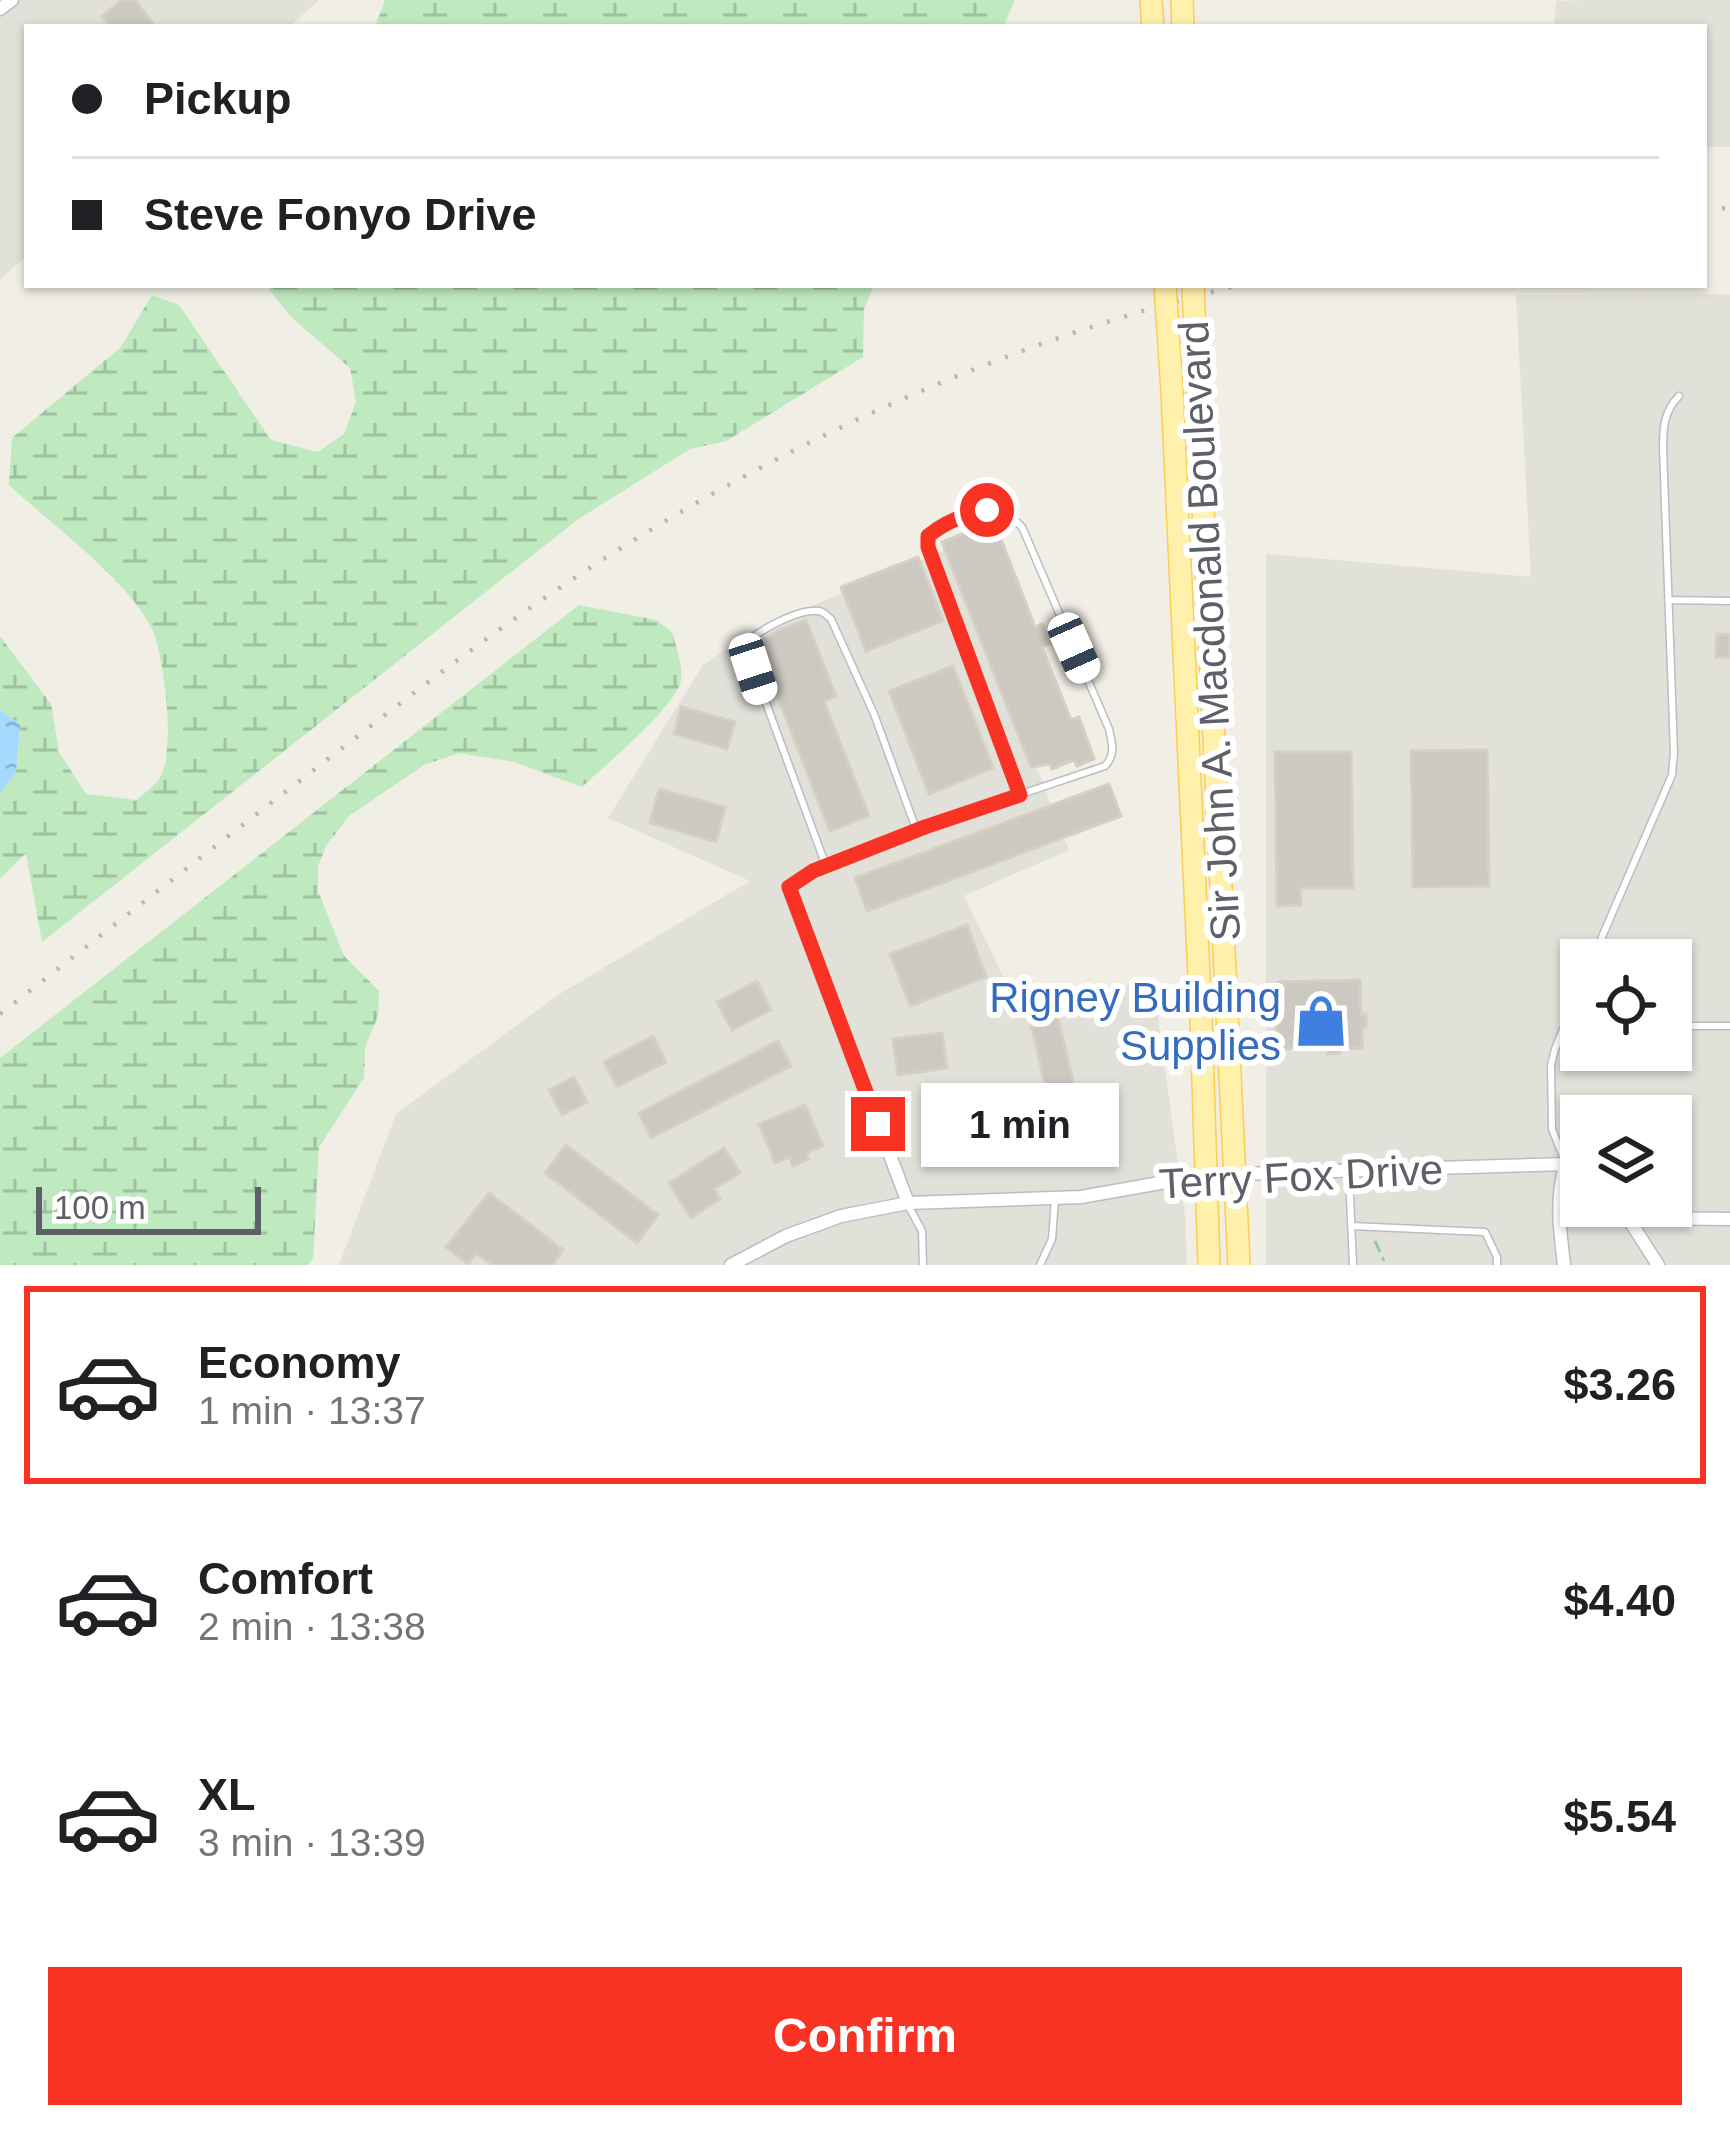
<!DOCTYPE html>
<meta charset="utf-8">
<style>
:root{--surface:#fff;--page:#f6f6f6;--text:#202124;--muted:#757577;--line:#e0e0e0;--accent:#f93323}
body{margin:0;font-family:Arial,sans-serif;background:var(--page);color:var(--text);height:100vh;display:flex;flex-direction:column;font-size:45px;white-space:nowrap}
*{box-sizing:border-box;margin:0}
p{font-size:39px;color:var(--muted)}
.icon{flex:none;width:66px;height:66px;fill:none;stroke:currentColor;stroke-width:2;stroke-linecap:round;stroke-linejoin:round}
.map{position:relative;height:1265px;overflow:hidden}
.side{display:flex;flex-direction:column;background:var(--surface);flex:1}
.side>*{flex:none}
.guide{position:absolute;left:24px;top:24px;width:1683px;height:264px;border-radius:0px;box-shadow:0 3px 9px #0004;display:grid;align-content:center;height:264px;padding:0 48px;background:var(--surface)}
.buttons{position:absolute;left:1560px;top:939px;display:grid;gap:24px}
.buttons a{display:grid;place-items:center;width:132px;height:132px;border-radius:0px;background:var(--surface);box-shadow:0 3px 9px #0004;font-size:60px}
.scale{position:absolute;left:36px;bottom:30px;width:225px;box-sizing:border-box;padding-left:12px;border:6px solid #5d6167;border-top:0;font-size:33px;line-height:42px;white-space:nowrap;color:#5d6167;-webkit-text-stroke:9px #fff;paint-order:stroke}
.end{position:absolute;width:54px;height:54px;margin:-27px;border:15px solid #f93323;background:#fff;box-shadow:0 0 0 6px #fff}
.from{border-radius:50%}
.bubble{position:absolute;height:84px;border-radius:0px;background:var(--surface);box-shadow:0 3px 9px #0004;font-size:39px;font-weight:700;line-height:84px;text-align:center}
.car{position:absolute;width:36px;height:72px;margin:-36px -18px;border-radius:15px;box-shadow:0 0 9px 3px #0007;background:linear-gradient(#fff 24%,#345 0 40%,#fff 0 76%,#345 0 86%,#fff 0)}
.guide b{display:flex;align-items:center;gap:42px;height:114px;font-size:45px}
.guide b+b{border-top:3px solid var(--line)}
.guide i{width:30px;height:30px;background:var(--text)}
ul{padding:21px 0 0;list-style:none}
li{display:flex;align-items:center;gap:36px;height:198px;margin:0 24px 18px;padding:0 24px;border:6px solid transparent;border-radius:0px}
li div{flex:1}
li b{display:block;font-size:45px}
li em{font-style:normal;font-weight:700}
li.current{border-color:var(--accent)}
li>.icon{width:108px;height:108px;stroke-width:1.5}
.primary-button{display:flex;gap:24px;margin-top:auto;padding:24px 48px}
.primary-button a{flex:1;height:138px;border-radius:0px;background:var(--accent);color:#fff;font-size:48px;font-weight:700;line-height:138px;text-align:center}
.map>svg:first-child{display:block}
.industrial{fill:#e1e0d9;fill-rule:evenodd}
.wetland{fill:url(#wetland-marsh)}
.water{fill:url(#water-ripples)}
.building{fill:#ccc8c2;stroke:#d6d0c3;stroke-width:3}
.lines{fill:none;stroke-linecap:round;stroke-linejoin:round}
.lane-casing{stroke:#babdc2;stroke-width:9}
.street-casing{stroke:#babdc2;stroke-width:15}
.primary-casing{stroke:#fecd51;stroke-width:24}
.path{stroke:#96c9a5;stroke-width:3;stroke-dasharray:12 6;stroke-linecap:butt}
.lane{stroke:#fff;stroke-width:6}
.street{stroke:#fff;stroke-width:12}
.primary{stroke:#fff1ab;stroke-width:21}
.rail{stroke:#b6b7b8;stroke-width:4.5;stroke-dasharray:3 15;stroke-linecap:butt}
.primary-bridge-casing{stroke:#fecd51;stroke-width:24;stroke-linecap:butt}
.primary-bridge{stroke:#fff1ab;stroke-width:21}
.route{stroke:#f93323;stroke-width:15}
.labels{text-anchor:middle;stroke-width:12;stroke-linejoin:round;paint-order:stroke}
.street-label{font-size:42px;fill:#5d6167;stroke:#fff}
.shop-label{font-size:42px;fill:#366cbe;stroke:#fff;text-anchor:end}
</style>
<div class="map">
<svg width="1730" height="1265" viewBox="0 0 1730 1265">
<defs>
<pattern id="wetland-marsh" width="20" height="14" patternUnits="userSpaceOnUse" patternTransform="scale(3)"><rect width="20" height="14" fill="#bfeabf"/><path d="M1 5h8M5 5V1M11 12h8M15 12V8" fill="none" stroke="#9ec19f"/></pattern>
<pattern id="water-ripples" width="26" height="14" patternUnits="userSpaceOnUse" patternTransform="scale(3)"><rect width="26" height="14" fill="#a6d9ff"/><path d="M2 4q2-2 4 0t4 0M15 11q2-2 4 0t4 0" fill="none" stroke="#8ab3d2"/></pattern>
</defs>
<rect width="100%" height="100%" fill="#f0eee5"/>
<path class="industrial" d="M0,0H319L289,27H27V256L0,279Z
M1587,0H1730V147H1704V27H1554L1556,1Z
M1730,294V1265H1266V554L1531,577L1516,295ZM1581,960H1671V1050H1581ZM1581,1116H1671V1206H1581Z
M950,548L1069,850L964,896L1015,1001L1153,981L1185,1215L1187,1265H339L396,1114L558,995L750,881L608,818L703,665L754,630Z"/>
<path class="wetland" d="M385,0H1015L1003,27H375Z
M266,285H874L864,309L863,357L726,441L690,449L577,520L42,942L26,853L0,879V793L16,773L20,724L0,710V636L51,704L59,752L86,794L136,800C168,777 166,767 168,730C168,706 162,651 152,629C130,582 49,522 9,485L12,438L121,347L152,295L179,305L271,440L318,452L344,434L356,402L350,368L290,316Z
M579,605L656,620L672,632C676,647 683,665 681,680C677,706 603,767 582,787L514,762L459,753L424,765L349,816L326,846L318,866V891L344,956L379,991L378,1016L365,1047L364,1078L319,1147L313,1258L308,1265H0V1058Z"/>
<path class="water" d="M0,710L20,724L16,773L0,793Z"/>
<path class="building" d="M122,0H135L156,27H111L102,16Z
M994,521L1035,627L1042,624L1050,644L1042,647L1071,720L1079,717L1094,759L1077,766L1074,760L1052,769L1050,764L1031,767L942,542Z
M918,557L943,621L866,651L841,587Z
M806,620L836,696L824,701L869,816L830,831L757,644L779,630Z
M1717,634L1730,635V657H1716Z
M953,666L993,768L929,794L889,691Z
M681,707L735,722L727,749L674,734Z
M1487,750L1489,886L1413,887L1411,751Z
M1275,752H1351L1353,888H1301V905L1277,906Z
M1109,784L1121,816L867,911L855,878Z
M659,789L725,807L716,842L650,823Z
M967,925L986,977L910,1006L890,954Z
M1360,980L1361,1015L1366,1014V1027H1362V1048L1340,1049V1053L1328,1054V1048L1279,1049L1275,1016H1279L1278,982Z
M757,981L771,1010L732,1030L717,1002Z
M1058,1017L1084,1130L1057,1136L1031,1024Z
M942,1033L947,1068L898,1075L893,1039Z
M653,1036L666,1062L617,1087L604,1062Z
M778,1041L791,1066L651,1138L639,1113Z
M574,1077L587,1102L562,1115L549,1090Z
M1000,1089V1136L960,1137L959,1090Z
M805,1105L823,1146L806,1153L809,1159L793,1166L790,1157L775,1163L759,1124Z
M566,1145L658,1215L637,1243L545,1173Z
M724,1148L740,1173L714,1189L720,1199L691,1218L669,1183Z
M489,1193L563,1250L552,1265H492L476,1253L468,1264L446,1247Z"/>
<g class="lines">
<g class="lane-casing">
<path id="lane" d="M1668,600L1730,601
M826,866L745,646C753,632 796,611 813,611C822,610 824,613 831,619L874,714L916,829
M789,887C813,867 845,858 874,847C950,817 1028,792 1105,766C1116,754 1112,743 1109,729L1022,527C994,498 955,513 928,537V547L1020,795
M1592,960L1672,775L1674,752L1663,448C1663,428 1664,411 1679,396
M1671,1026H1730
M1566,1164L1552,1129L1551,1065L1555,1049L1581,986
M1349,1174L1353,1265
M909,1207L922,1231L923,1265
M1351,1226L1485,1232L1497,1257V1265
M1040,1265L1052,1239L1055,1199"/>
</g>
<g class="street-casing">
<path id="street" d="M0,9L12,0
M789,887L908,1203
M1566,1164L1581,1180
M1613,1206L1628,1218L1658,1265
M1628,1218L1730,1219
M731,1265L786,1236L841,1216L908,1203L1081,1197L1205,1175L1566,1164
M1564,1265C1560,1230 1555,1198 1566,1164"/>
</g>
<g class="primary-casing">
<path id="primary" d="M1151,0L1153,27
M1182,0L1183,27
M1197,382L1239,1265
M1172,391L1201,1020L1209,1265"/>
</g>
<path class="path" d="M1375,1241L1384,1261"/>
<use href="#lane" class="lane"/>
<use href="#street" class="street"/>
<use href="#primary" class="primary"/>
<path class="rail" d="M1704,209L1730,208
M0,1014C105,932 210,850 315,769C402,702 487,635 579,575C780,443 1006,341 1240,285"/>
<g class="primary-bridge-casing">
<path id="primary-bridge" d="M1165,285L1172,391
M1193,285L1197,382"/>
</g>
<use href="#primary-bridge" class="primary-bridge"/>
</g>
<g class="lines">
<path class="route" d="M878,1124L789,887L813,871L925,827L1020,795L928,547V536C946,521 965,514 987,510"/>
</g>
<defs>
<g id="shop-bare" transform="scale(4.14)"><path d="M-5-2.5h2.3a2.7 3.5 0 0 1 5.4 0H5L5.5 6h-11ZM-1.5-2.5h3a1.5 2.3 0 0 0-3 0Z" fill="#3f7fe0" stroke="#fff" stroke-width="2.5" paint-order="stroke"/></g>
</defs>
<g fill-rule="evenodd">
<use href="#shop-bare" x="1321" y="1021"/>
</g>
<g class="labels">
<g class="street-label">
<text transform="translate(1209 631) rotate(-93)" y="15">Sir John A. Macdonald Boulevard</text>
<text transform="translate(1301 1176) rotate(-3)" y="15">Terry Fox Drive</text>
</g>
<g class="shop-label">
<text x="1281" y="1012">Rigney Building<tspan x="1281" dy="48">Supplies</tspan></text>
</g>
</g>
</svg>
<div class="buttons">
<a><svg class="icon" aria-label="locate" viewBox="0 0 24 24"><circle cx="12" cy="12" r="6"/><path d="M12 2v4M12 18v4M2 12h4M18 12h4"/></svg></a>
<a><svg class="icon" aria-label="layers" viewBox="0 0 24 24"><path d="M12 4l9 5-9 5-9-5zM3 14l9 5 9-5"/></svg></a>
</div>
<div class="scale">100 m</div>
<i class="end from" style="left:987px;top:510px"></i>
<i class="end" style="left:878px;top:1124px"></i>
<div class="bubble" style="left:921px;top:1083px;width:198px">1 min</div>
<i class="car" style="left:1074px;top:648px;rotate:156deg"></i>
<i class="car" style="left:753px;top:669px;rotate:162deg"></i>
<div class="guide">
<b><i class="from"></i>Pickup</b>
<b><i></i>Steve Fonyo Drive</b>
</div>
</div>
<section class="side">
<ul>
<li class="current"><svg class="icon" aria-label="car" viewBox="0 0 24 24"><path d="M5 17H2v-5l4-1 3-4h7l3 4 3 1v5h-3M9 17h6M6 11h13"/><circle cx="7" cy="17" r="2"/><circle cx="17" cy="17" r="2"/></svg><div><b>Economy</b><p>1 min · 13:37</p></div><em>$3.26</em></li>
<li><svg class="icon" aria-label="car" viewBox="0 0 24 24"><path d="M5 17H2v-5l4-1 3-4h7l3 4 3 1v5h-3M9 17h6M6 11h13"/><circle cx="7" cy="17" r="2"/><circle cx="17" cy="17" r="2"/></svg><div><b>Comfort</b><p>2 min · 13:38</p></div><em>$4.40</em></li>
<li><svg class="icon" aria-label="car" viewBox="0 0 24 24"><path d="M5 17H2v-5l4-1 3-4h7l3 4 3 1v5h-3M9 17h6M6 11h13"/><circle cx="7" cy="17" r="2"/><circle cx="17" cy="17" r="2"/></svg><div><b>XL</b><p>3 min · 13:39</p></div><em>$5.54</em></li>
</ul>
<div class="primary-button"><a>Confirm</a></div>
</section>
